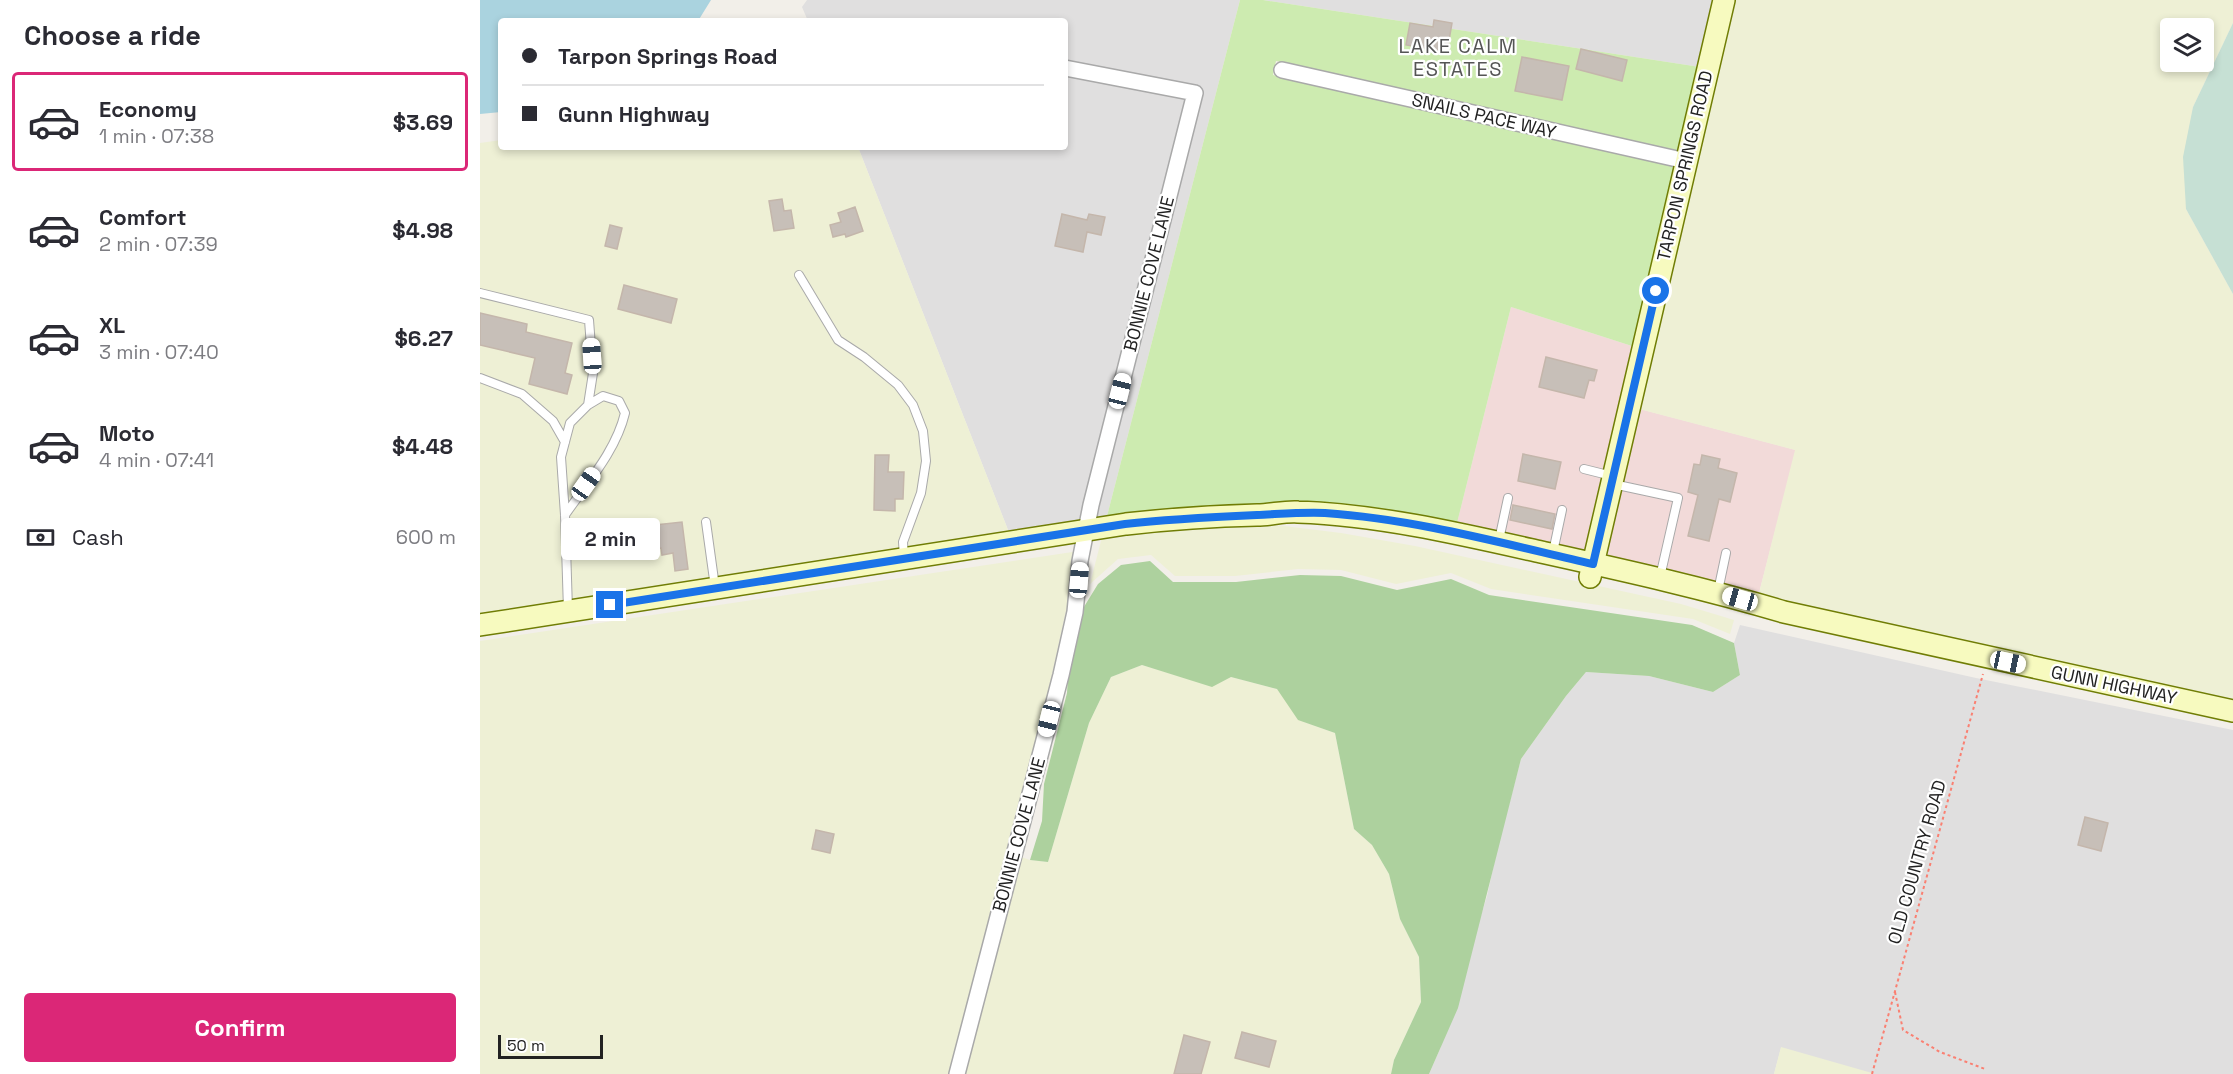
<!DOCTYPE html>
<meta charset="utf-8">
<style>
:root{--surface:#fff;--page:#f2f2f3;--text:#2b2b33;--muted:#7c7c81;--line:#e1e1e2;--accent:#db2777}
body{margin:0;font-family:"Space Grotesk",sans-serif;background:var(--page);color:var(--text);height:100vh;display:flex;flex-direction:column;font-size:22px;white-space:nowrap}
*{box-sizing:border-box;margin:0}
p{font-size:20px;color:var(--muted)}
.icon{flex:none;width:33px;height:33px;fill:none;stroke:currentColor;stroke-width:2;stroke-linecap:round;stroke-linejoin:round}
.map{position:relative;flex:1;overflow:hidden}
.sheet{display:flex;flex-direction:column;background:var(--surface);width:480px}
.sheet>*{flex:none}
.top-card{position:absolute;left:18px;top:18px;width:570px;height:132px;border-radius:6px;box-shadow:0 3px 9px #0003;display:grid;align-content:center;height:132px;padding:0 24px;background:var(--surface)}
.buttons{position:absolute;left:1680px;top:18px;display:grid;gap:12px}
.buttons a{display:grid;place-items:center;width:54px;height:54px;border-radius:6px;background:var(--surface);box-shadow:0 3px 9px #0003;font-size:30px}
.scale{position:absolute;left:18px;bottom:15px;width:105px;box-sizing:border-box;padding-left:6px;border:3px solid #222;border-top:0;font-size:16px;line-height:21px;white-space:nowrap;color:#222;-webkit-text-stroke:4px #fff;paint-order:stroke}
.end{position:absolute;width:27px;height:27px;margin:-14px;border:8px solid #1a73e8;background:#fff;box-shadow:0 0 0 3px #fff}
.from{border-radius:50%}
.bubble{position:absolute;height:42px;border-radius:6px;background:var(--surface);box-shadow:0 3px 9px #0003;font-size:20px;font-weight:700;line-height:42px;text-align:center}
.car{position:absolute;width:18px;height:36px;margin:-18px -9px;border-radius:8px;box-shadow:0 0 4px 2px #0007;background:linear-gradient(#fff 24%,#345 0 40%,#fff 0 76%,#345 0 86%,#fff 0)}
.top-card b{display:flex;align-items:center;gap:21px;height:57px;font-size:22px}
.top-card b+b{border-top:2px solid var(--line)}
.top-card i{width:15px;height:15px;background:var(--text)}
ul{padding:0;list-style:none}
li{display:flex;align-items:center;gap:18px;height:99px;margin:0 12px 9px;padding:0 12px;border:3px solid transparent;border-radius:6px}
li div{flex:1}
li b{display:block;font-size:22px}
li em{font-style:normal;font-weight:700}
li.selected{border-color:var(--accent)}
li>.icon{width:54px;height:54px;stroke-width:1.5}
h2{padding:0 24px;font-size:27px;line-height:72px}
.pay{display:flex;align-items:center;gap:15px;height:66px;padding:0 24px;font-size:22px}
.pay p{margin-inline-start:auto}
.cta{display:flex;gap:12px;margin-top:auto;padding:12px 24px}
.cta a{flex:1;height:69px;border-radius:6px;background:var(--accent);color:#fff;font-size:24px;font-weight:700;line-height:69px;text-align:center}
main{display:flex;flex:1;min-height:0}
.map>svg:first-child{display:block}
.residential{fill:#e0dfdf}
.commercial{fill:#f2dad9}
.farmland{fill:#eef0d5;fill-rule:evenodd}
.grass{fill:#cdebb0}
.forest{fill:#add19e}
.wetland{fill:#c6e0d4}
.water{fill:#aad3df}
.building{fill:#c7bfb8;stroke:#c4b6ab;stroke-width:1.5}
.lines{fill:none;stroke-linecap:round;stroke-linejoin:round}
.lane-casing{stroke:#a9a9a9;stroke-width:10}
.street-casing{stroke:#a9a9a9;stroke-width:18}
.secondary-casing{stroke:#707d05;stroke-width:24}
.path{stroke:#fa8072;stroke-width:2;stroke-dasharray:3 3;stroke-linecap:butt}
.lane{stroke:#fff;stroke-width:8}
.street{stroke:#fff;stroke-width:15}
.secondary{stroke:#f7fabf;stroke-width:21}
.route{stroke:#1a73e8;stroke-width:8}
.labels{text-anchor:middle;stroke-width:4.5;stroke-linejoin:round;paint-order:stroke}
.street-label{font-size:18px;fill:#222;stroke:#fff}
.neighbourhood-label{font-size:20px;letter-spacing:1.5px;fill:#555;stroke:#fff}
</style>
<main>
<section class="sheet">
<h2>Choose a ride</h2>
<ul>
<li class="selected"><svg class="icon" aria-label="car" viewBox="0 0 24 24"><path d="M5 17H2v-5l4-1 3-4h7l3 4 3 1v5h-3M9 17h6M6 11h13"/><circle cx="7" cy="17" r="2"/><circle cx="17" cy="17" r="2"/></svg><div><b>Economy</b><p>1 min · 07:38</p></div><em>$3.69</em></li>
<li><svg class="icon" aria-label="car" viewBox="0 0 24 24"><path d="M5 17H2v-5l4-1 3-4h7l3 4 3 1v5h-3M9 17h6M6 11h13"/><circle cx="7" cy="17" r="2"/><circle cx="17" cy="17" r="2"/></svg><div><b>Comfort</b><p>2 min · 07:39</p></div><em>$4.98</em></li>
<li><svg class="icon" aria-label="car" viewBox="0 0 24 24"><path d="M5 17H2v-5l4-1 3-4h7l3 4 3 1v5h-3M9 17h6M6 11h13"/><circle cx="7" cy="17" r="2"/><circle cx="17" cy="17" r="2"/></svg><div><b>XL</b><p>3 min · 07:40</p></div><em>$6.27</em></li>
<li><svg class="icon" aria-label="car" viewBox="0 0 24 24"><path d="M5 17H2v-5l4-1 3-4h7l3 4 3 1v5h-3M9 17h6M6 11h13"/><circle cx="7" cy="17" r="2"/><circle cx="17" cy="17" r="2"/></svg><div><b>Moto</b><p>4 min · 07:41</p></div><em>$4.48</em></li>
</ul>
<div class="pay"><svg class="icon" aria-label="cash" viewBox="0 0 24 24"><path d="M3 7h18v10H3z"/><circle cx="12" cy="12" r="2"/></svg>Cash<p>600 m</p></div>
<div class="cta"><a>Confirm</a></div>
</section>
<div class="map">
<svg width="1753" height="1074" viewBox="0 0 1753 1074">
<rect width="100%" height="100%" fill="#f2efe9"/>
<path class="residential" d="M327,0H760L626,520L616,521L723,95L716,86L585,61V21H328L322,7Z
M783,0H1236L1220,67Z
M585,76L705,98L598,524L530,535L378,147H585Z
M1260,625L1496,678L1753,730V1074H1392L1301,1048L1294,1074H949L960,1049L1007,896L1018,846L1041,759L1086,696L1106,672L1169,676L1233,692L1260,675L1254,643Z"/>
<path class="commercial" d="M1031,307L1155,347L1107,555L976,527Z
M1160,409L1316,450L1278,597L1123,558Z"/>
<path class="farmland" d="M1252,0H1753V23L1713,107L1706,209L1753,294V703L1278,597L1315,450L1159,409ZM1690,28H1724V62H1690Z
M21,140V147H378L530,535L0,617V143Z
M779,523L861,533L935,546L1201,604L1254,620L1250,634L1213,619L1011,589L971,573L916,584L861,570L818,569L755,576H695L671,555L638,559L610,584L622,537L686,527Z
M599,551L533,854L550,860L568,862L609,723L631,677L662,665L732,686L751,677L797,689L824,722L855,733L874,829L892,845L909,874L920,919L939,957L941,1002L914,1060L911,1074H0V641Z
M1301,1047L1392,1073V1074H1294Z"/>
<path class="grass" d="M760,0H783L1220,67L1200,152L796,61L793,75L1197,166L1155,347L1031,307L976,527L942,520H626Z"/>
<path class="forest" d="M670,561L693,582H756L820,575L861,576L917,590L971,579L1009,595L1212,625L1254,643L1260,675L1233,692L1169,676L1106,672L1086,696L1041,759L978,1008L949,1074H911L914,1060L941,1002L939,957L920,919L909,874L892,845L874,829L855,733L818,720L797,689L751,677L732,687L662,665L631,677L609,723L568,862L550,860L562,821L564,784L587,693L591,628L618,584L641,565Z"/>
<path class="wetland" d="M1753,23V294L1706,209L1703,157L1713,107Z"/>
<path class="water" d="M0,0H231L218,21H21V112L0,114Z"/>
<path class="building" d="M954,20L972,23L967,52L926,45L930,23L953,27Z
M1101,49L1147,60L1142,81L1096,69Z
M1042,57L1089,66L1082,100L1035,91Z
M302,199L304,211L311,210L314,228L294,231L289,201Z
M375,207L383,231L366,237L365,234L353,237L350,225L361,222L358,213Z
M582,214L607,220L609,214L625,217L621,235L607,232L603,252L575,246Z
M130,225L142,228L137,249L125,246Z
M144,285L197,299L191,323L138,309Z
M0,313L47,324L46,332L92,343L85,373L92,375L87,394L49,384L55,358L0,345Z
M1066,357L1117,370L1114,381L1109,380L1104,398L1059,387Z
M1043,454L1081,462L1075,489L1038,481Z
M395,455H409L408,472H424L423,499H415V511L394,510Z
M1222,455L1240,459L1238,468L1257,473L1250,502L1239,499L1229,541L1208,536L1218,495L1208,492L1214,464L1220,465Z
M1033,505L1075,514L1072,529L1030,520Z
M202,522L208,569L195,571L193,553L182,555L181,548L169,550L166,526Z
M1605,817L1628,823L1621,851L1598,845Z
M336,830L354,834L350,853L332,849Z
M762,1032L796,1041L789,1067L755,1058Z
M704,1035L730,1042L721,1074H694Z"/>
<g class="lines">
<g class="lane-casing">
<path id="lane" d="M319,275L358,340L384,357L418,385L433,405L443,431L446,461L441,493L423,542L424,557
M0,293L109,320L113,373L108,405
M0,378L42,394L73,421L85,442
M1104,469L1132,476
M1133,484L1198,498L1180,577
M85,515C107,483 136,451 145,413L139,401L123,396L108,405L90,423L81,457L85,515L88,610
M226,522L235,587
M1019,540L1028,498
M1073,552L1082,510
M1238,591L1246,553"/>
</g>
<g class="street-casing">
<path id="street" d="M802,70L1206,161
M477,1074L581,675L595,612L600,561L611,505L715,93L585,68"/>
</g>
<g class="secondary-casing">
<path id="secondary" d="M1110,577L1244,0
M0,625L646,524C690,519 733,516 777,515C791,515 804,511 818,512C900,515 981,534 1061,552C1142,570 1224,588 1304,612L1753,711"/>
</g>
<path class="path" d="M1415,992L1423,1030L1460,1052L1505,1069
M1392,1074L1503,674"/>
<use href="#lane" class="lane"/>
<use href="#street" class="street"/>
<use href="#secondary" class="secondary"/>
</g>
<g class="lines">
<path class="route" d="M130,605L645,524C690,519 733,517 777,515C800,514 822,512 845,513C935,519 1025,544 1113,564L1176,291"/>
</g>
<g class="labels">
<g class="street-label">
<text transform="translate(1004 116) rotate(13)" y="6">SNAILS PACE WAY</text>
<text transform="translate(1205 166) rotate(-77)" y="6">TARPON SPRINGS ROAD</text>
<text transform="translate(669 274) rotate(-76)" y="6">BONNIE COVE LANE</text>
<text transform="translate(1634 685) rotate(12)" y="6">GUNN HIGHWAY</text>
<text transform="translate(539 835) rotate(-75)" y="6">BONNIE COVE LANE</text>
<text transform="translate(1437 862) rotate(-74)" y="6">OLD COUNTRY ROAD</text>
</g>
<g class="neighbourhood-label">
<text x="978" y="53">LAKE CALM<tspan x="978" dy="23">ESTATES</tspan></text>
</g>
</g>
</svg>
<div class="buttons">
<a><svg class="icon" aria-label="layers" viewBox="0 0 24 24"><path d="M12 4l9 5-9 5-9-5zM3 14l9 5 9-5"/></svg></a>
</div>
<div class="scale">50 m</div>
<i class="end from" style="left:1176px;top:291px"></i>
<i class="end" style="left:130px;top:605px"></i>
<div class="bubble" style="left:81px;top:518px;width:99px">2 min</div>
<i class="car" style="left:112px;top:356px;rotate:356deg"></i>
<i class="car" style="left:640px;top:391px;rotate:14deg"></i>
<i class="car" style="left:106px;top:484px;rotate:35deg"></i>
<i class="car" style="left:599px;top:580px;rotate:5deg"></i>
<i class="car" style="left:1260px;top:599px;rotate:286deg"></i>
<i class="car" style="left:1528px;top:662px;rotate:102deg"></i>
<i class="car" style="left:569px;top:719px;rotate:194deg"></i>
<div class="top-card">
<b><i class="from"></i>Tarpon Springs Road</b>
<b><i></i>Gunn Highway</b>
</div>
</div>
</main>
